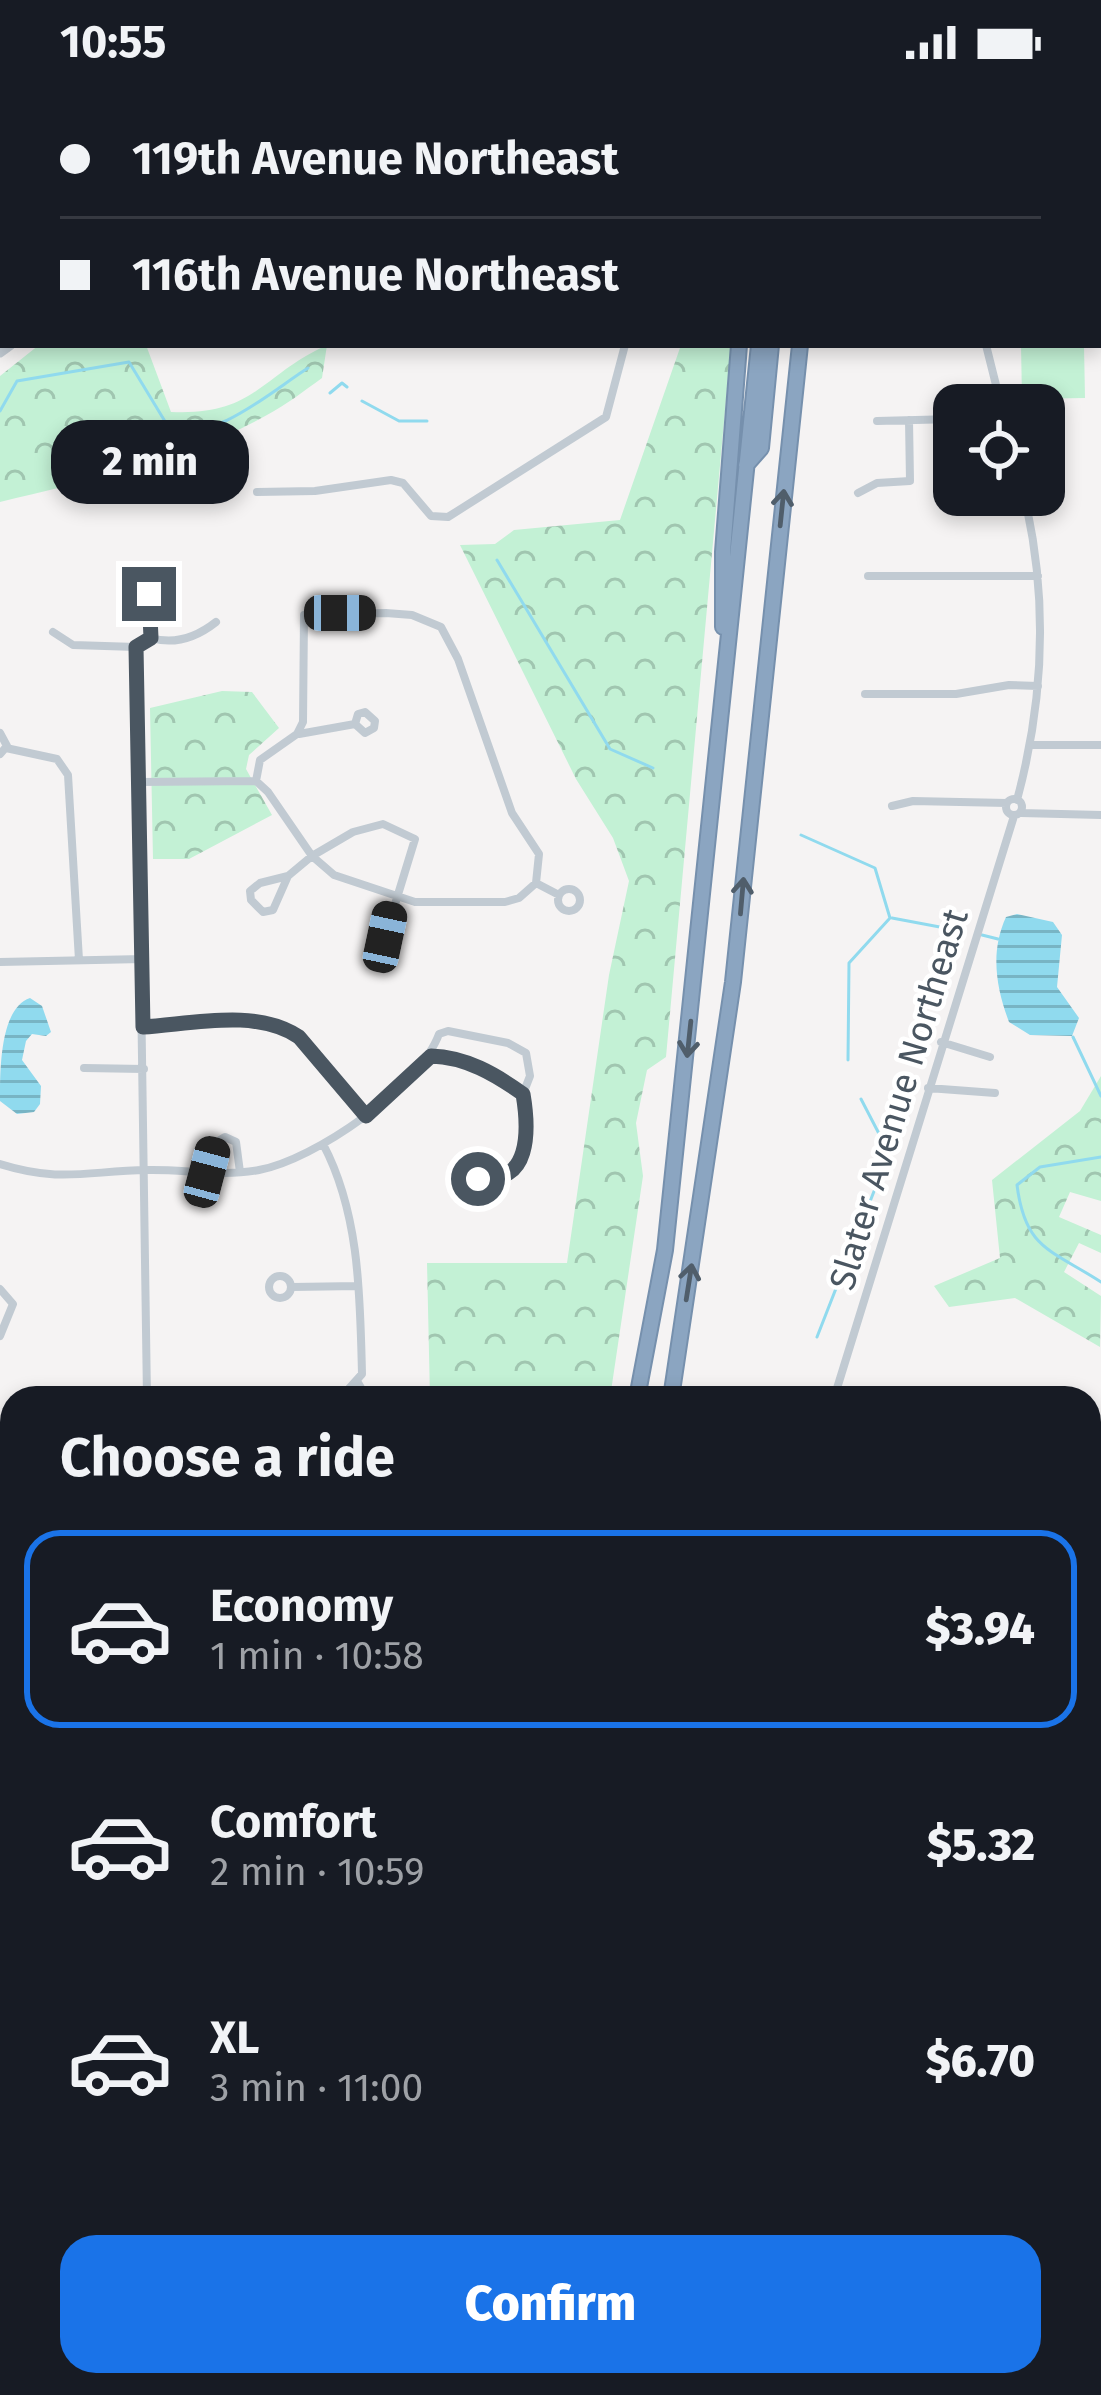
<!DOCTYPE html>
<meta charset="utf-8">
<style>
:root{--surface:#171b24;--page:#20242c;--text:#f1f3f6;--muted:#9ea1a6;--line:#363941;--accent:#1a73e8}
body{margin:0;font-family:"Fira Sans",sans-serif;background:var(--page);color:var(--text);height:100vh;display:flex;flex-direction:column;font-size:45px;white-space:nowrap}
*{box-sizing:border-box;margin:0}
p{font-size:39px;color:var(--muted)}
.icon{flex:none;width:66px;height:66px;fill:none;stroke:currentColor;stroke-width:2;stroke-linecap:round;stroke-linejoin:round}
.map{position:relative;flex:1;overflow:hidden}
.side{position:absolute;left:0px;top:1302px;width:1101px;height:1011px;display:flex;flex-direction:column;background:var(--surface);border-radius:36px 36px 0 0;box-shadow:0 6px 18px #0003}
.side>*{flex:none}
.hud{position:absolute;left:0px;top:0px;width:1101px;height:264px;box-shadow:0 6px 18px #0003;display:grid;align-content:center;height:264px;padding:0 60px;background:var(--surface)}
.tools{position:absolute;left:933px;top:300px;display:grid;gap:24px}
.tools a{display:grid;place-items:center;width:132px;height:132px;border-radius:24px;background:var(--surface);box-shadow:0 6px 18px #0003;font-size:60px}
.end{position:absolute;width:54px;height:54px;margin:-27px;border:15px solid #4a5661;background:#fff;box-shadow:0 0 0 6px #fff}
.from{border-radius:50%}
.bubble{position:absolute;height:84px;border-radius:36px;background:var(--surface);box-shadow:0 6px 18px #0003;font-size:39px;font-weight:800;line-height:84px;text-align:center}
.car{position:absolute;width:36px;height:72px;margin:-36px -18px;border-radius:15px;box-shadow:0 0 9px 3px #0007;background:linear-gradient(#222 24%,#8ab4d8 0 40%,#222 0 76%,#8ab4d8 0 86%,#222 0)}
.hud b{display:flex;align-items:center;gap:42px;height:114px;font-size:45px}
.hud b+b{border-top:3px solid var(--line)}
.hud i{width:30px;height:30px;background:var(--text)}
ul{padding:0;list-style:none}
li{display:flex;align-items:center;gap:36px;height:198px;margin:0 24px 18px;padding:0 36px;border:6px solid transparent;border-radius:36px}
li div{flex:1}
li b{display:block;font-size:45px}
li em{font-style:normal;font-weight:800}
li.current{border-color:var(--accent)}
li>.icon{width:108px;height:108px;stroke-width:1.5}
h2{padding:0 60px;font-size:54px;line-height:144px}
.action{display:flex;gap:24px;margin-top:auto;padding:24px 60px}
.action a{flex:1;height:138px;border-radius:36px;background:var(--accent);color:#fff;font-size:48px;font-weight:800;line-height:138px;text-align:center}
.status{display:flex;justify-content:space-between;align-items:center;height:84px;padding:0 60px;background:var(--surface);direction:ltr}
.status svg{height:33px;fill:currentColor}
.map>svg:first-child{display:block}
.forest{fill:url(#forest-crowns)}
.wetland{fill:url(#wetland-marsh)}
.pitch{fill:#c3f1d5}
.water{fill:url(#water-rules)}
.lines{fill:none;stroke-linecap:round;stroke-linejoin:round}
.stream{stroke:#90daee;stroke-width:3}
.motorway-casing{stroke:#7690ad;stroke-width:18}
.minor{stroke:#c1cad2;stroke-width:8}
.tertiary{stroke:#c1cad2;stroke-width:9}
.motorway{stroke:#8ba5c1;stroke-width:14}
.oneway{stroke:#505e6b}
.route{stroke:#4a5661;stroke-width:15}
.labels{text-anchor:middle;stroke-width:9;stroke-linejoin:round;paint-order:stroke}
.street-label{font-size:36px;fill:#4a5661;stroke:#fff}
</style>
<div class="status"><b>10:55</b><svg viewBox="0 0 49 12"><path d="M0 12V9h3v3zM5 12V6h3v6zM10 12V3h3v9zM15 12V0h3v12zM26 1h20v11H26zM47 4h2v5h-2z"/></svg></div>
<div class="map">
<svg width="1101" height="2311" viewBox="0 0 1101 2311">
<defs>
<pattern id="forest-crowns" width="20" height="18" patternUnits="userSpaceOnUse" patternTransform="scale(3)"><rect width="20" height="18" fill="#c3f1d5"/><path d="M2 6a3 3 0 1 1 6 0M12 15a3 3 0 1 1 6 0" fill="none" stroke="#a0c6b0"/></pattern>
<pattern id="wetland-marsh" width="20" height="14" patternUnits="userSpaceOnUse" patternTransform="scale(3)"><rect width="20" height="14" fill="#c3f1d5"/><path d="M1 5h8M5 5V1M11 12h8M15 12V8" fill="none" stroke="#a0c6b0"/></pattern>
<pattern id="water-rules" width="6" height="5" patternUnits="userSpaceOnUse" patternTransform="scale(3)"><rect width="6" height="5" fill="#90daee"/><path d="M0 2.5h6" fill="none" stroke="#78b4c4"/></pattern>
</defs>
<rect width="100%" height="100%" fill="#f5f3f3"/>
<path class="forest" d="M39,261H146L171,328C255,332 261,291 327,261L322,294C304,307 286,321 267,331C186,377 90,396 0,418V292Z
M681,261H731L666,973L647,986L636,1039L643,1092L610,1314H430L427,1179H567L609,891L629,797L613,754L576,695L460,461L495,460L514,446L620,436Z
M222,607L252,608L279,644L249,671L246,685L272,731L189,775H153L150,624Z
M1101,992V1117L1070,1108L1059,1133L1101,1151V1169L1079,1159L1064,1188L1101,1212L1100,1263L1015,1214L949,1223L934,1202L1000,1174L992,1096L1080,1027Z
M1101,1803V2080L1089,2077V1810Z"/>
<path class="wetland" d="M685,2301H762L796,2311H685Z"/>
<path class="pitch" d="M1021,261H1084L1085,314L1022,315Z"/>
<path class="water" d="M1017,830L1053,838L1062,851L1057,903L1079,934L1072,952L1030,951L1009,938C996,903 990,868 1006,833Z
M30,914L42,922L51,948L46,952L32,950L26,957L22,976L41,1002L40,1020L34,1028L17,1030L0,1017C0,985 0,924 30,914Z"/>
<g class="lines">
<path class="stream" d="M534,3L535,0
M330,309L342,299L347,303
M362,317L399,337H427
M0,327L17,297L129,278L169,344C215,359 270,308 308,284
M497,476L610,665L653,684
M801,751L875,784L890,834L849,879L848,976
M892,834L961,847
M982,851L998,855
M1073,953L1101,1012
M1101,1073L1040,1083L1017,1101C1025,1165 1050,1165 1101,1198
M817,1253L889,1069L861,1015
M1089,1526L1101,1531"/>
<g class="motorway-casing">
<path id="motorway" d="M762,3V0
M785,3L786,0
M798,3L799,0
M833,3L834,0
M746,381L761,364L771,261
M723,543V468L739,261
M637,1314L665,1166L759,261
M671,1314L733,898L800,261
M406,2311L408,2301
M423,2311L426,2301
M463,2311L465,2301
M478,2311L480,2301"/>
</g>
<path class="minor" d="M466,0V3
M685,0V3
M342,3V0
M944,3V0
M1018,3V0
M1098,11H1101
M1098,70H1101
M1098,164H1101
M986,261L1001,321
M877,337L954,335
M257,408L315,407L391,396L403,399L431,432L448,433L606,333L625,261
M858,409L877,399L910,397L909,336
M868,492H1038
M53,548L73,561L136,563
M151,554C175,561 197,553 216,538
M865,610H956L1009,601L1038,602
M0,649L7,662L0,670
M299,650L355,640L365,649L374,644L375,637L365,628L358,630L355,640
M1030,661H1101
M6,664L57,675L68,691L79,876
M256,697L260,676L297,650L303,638L304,531L386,529L412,531L441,543L458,575L512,729L539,770L536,799
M256,697L268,708L312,772L334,791L415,818H505L519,814L536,799L559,811
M139,698L256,697
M1006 723a8 8 0 1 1 16 0a8 8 0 1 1-16 0Z
M1017,716C1044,616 1048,512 1024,411
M892,722L913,717L1007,719
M1021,729L1101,731
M288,792L273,826L263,828L251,816L250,807L260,799L288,792L312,772L353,748L383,740L415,755L385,853
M558 816a11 11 0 1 1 22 0a11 11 0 1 1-22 0Z
M0,878L143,875
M144,943C192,940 256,924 299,953L366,1032
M941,958L990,973
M431,972H454L523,1010
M84,984L144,985
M928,1004L995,1009
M323,1060C360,1130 360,1213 362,1290L345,1309L333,1314
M0,1080C61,1099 87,1087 147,1086C184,1085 222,1093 259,1086C314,1076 420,1003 439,950L448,947L508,959L526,969L530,992L523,1010L527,1041L522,1077L505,1092L479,1091L468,1101L457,1097L455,1086L459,1079L470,1077L478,1084L479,1091
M207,1088L215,1059L225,1053L236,1058L240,1088
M269 1203a11 11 0 1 1 22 0a11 11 0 1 1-22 0Z
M292,1203L358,1202
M0,1205L13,1220L0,1252
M357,1297L367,1314
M147,1314L136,563L151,554L149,510
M258,1314L263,1306H278L283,1314
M834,1314L1014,732
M0,1536L12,1541
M1089,1701H1101
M0,1913L11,1855
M0,2111H12
M1089,2139L1100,2146
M1089,2170L1101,2157
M1089,2207H1101
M0,2241H12
M1089,2242H1101"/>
<path class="tertiary" d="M141,3V0
M0,269L11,261
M0,1413L12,1414
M1089,1424H1101
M191,2301L192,2311"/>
<use href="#motorway" class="motorway"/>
</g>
<defs><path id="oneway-shaft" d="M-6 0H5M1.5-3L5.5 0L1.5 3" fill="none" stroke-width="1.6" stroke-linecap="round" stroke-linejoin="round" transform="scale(3)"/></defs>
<g class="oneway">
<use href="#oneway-shaft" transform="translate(782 424) rotate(-84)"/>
<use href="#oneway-shaft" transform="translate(742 812) rotate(-85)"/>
<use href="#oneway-shaft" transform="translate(689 955) rotate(96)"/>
<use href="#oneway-shaft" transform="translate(689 1198) rotate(-81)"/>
</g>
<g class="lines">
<path class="route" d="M149,510L151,554L136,563L143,943C192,940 256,924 299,953L366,1032L431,972C466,973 495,990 523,1010C529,1045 531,1104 479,1091L478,1095"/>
</g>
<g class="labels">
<g class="street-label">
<text transform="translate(898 1015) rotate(-73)" y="13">Slater Avenue Northeast</text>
</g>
</g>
</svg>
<div class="tools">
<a><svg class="icon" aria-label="locate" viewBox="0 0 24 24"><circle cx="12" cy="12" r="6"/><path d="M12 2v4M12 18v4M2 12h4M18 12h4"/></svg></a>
</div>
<i class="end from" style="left:478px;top:1095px"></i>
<i class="end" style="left:149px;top:510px"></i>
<div class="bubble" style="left:51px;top:336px;width:198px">2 min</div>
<i class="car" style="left:340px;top:529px;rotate:90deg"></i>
<i class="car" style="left:385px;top:853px;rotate:12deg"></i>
<i class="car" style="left:207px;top:1088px;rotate:15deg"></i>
<div class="hud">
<b><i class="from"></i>119th Avenue Northeast</b>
<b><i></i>116th Avenue Northeast</b>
</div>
<section class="side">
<h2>Choose a ride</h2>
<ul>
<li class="current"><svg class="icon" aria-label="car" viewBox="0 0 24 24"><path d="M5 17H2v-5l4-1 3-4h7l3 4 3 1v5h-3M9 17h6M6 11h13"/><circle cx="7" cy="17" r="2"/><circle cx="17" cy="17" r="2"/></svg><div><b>Economy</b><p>1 min · 10:58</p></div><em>$3.94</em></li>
<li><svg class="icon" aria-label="car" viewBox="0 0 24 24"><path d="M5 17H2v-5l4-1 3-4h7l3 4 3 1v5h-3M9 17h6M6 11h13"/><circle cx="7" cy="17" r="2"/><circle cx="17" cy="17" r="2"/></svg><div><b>Comfort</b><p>2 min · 10:59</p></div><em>$5.32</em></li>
<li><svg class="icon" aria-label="car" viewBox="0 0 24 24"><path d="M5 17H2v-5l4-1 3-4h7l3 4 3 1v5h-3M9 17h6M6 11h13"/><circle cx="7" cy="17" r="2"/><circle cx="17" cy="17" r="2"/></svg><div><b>XL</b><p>3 min · 11:00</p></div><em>$6.70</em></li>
</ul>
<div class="action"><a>Confirm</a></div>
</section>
</div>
